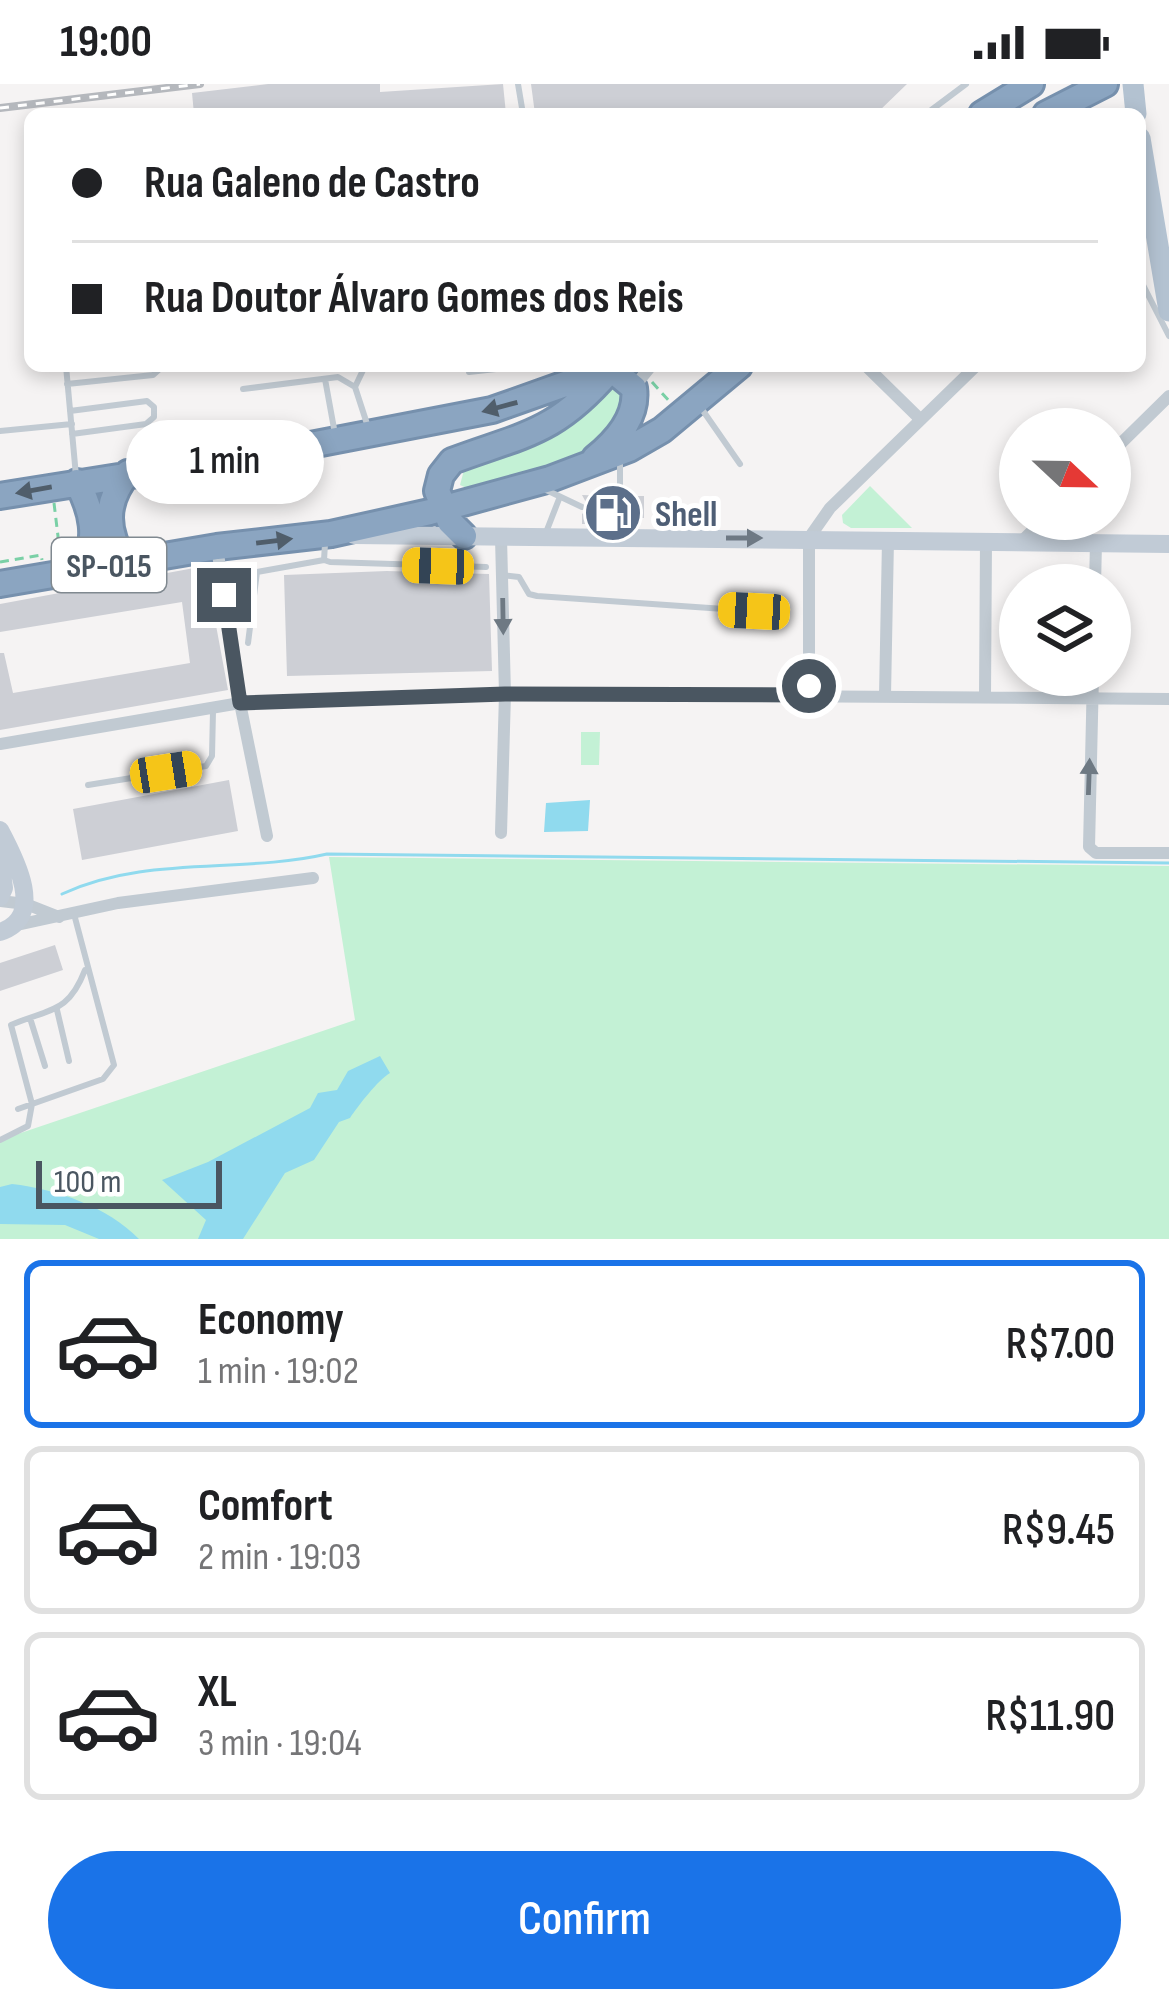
<!DOCTYPE html>
<meta charset="utf-8">
<style>
:root{--surface:#fff;--page:#f2f2f2;--text:#202124;--muted:#757577;--line:#e0e0e0;--accent:#1a73e8}
body{margin:0;font-family:"Sofia Sans Condensed",sans-serif;background:var(--page);color:var(--text);height:100vh;display:flex;flex-direction:column;font-size:45px;white-space:nowrap}
*{box-sizing:border-box;margin:0}
p{font-size:39px;color:var(--muted)}
.icon{flex:none;width:66px;height:66px;fill:none;stroke:currentColor;stroke-width:2;stroke-linecap:round;stroke-linejoin:round}
.map{position:relative;height:1155px;overflow:hidden}
.details{display:flex;flex-direction:column;background:var(--surface);flex:1}
.details>*{flex:none}
.hud{position:absolute;left:24px;top:24px;width:1122px;height:264px;border-radius:18px;box-shadow:0 6px 18px #0003;display:grid;align-content:center;height:264px;padding:0 48px;background:var(--surface)}
.needle{width:78px;rotate:112deg}
.buttons{position:absolute;left:999px;top:324px;display:grid;gap:24px}
.buttons a{display:grid;place-items:center;width:132px;height:132px;border-radius:50%;background:var(--surface);box-shadow:0 6px 18px #0003;font-size:60px}
.scale{position:absolute;left:36px;bottom:30px;width:186px;box-sizing:border-box;padding-left:12px;border:6px solid #4a5661;border-top:0;font-size:33px;line-height:42px;white-space:nowrap;color:#4a5661;-webkit-text-stroke:9px #fff;paint-order:stroke}
.end{position:absolute;width:54px;height:54px;margin:-27px;border:15px solid #4a5661;background:#fff;box-shadow:0 0 0 6px #fff}
.from{border-radius:50%}
.bubble{position:absolute;height:84px;border-radius:42px;background:var(--surface);box-shadow:0 6px 18px #0003;font-size:39px;font-weight:600;line-height:84px;text-align:center}
.car{position:absolute;width:36px;height:72px;margin:-36px -18px;border-radius:15px;box-shadow:0 0 9px 3px #0007;background:linear-gradient(#f5c518 24%,#345 0 40%,#f5c518 0 76%,#345 0 86%,#f5c518 0)}
.hud b{display:flex;align-items:center;gap:42px;height:114px;font-size:45px}
.hud b+b{border-top:3px solid var(--line)}
.hud i{width:30px;height:30px;background:var(--text)}
ul{padding:21px 0 0;list-style:none}
li{display:flex;align-items:center;gap:36px;height:168px;margin:0 24px 18px;padding:0 24px;border:6px solid var(--line);border-radius:18px}
li div{flex:1}
li b{display:block;font-size:45px}
li em{font-style:normal;font-weight:600}
li.selected{border-color:var(--accent)}
li>.icon{width:108px;height:108px;stroke-width:1.5}
.action{display:flex;gap:24px;margin-top:auto;padding:24px 48px}
.action a{flex:1;height:138px;border-radius:72px;background:var(--accent);color:#fff;font-size:48px;font-weight:600;line-height:138px;text-align:center}
.status{display:flex;justify-content:space-between;align-items:center;height:84px;padding:0 60px;background:var(--surface);direction:ltr}
.status svg{height:33px;fill:currentColor}
.map>svg:first-child{display:block}
.green{fill:#c3f1d5}
.water{fill:#90daee}
.lines{fill:none;stroke-linecap:round;stroke-linejoin:round}
.stream{stroke:#90daee;stroke-width:3}
.building{fill:#cdcfd5}
.highway-casing{stroke:#7690ad;stroke-width:30}
.path{stroke:#7ad0a6;stroke-width:3;stroke-dasharray:9 6;stroke-linecap:butt}
.lane{stroke:#c1cad2;stroke-width:6}
.street{stroke:#c1cad2;stroke-width:12}
.secondary{stroke:#c1cbd6;stroke-width:18}
.primary{stroke:#b3c2d1;stroke-width:21}
.highway{stroke:#8ba5c1;stroke-width:24}
.rail-casing{stroke:#b5b8bd;stroke-width:8}
.rail{stroke:#fff;stroke-width:3;stroke-dasharray:9;stroke-linecap:butt}
.oneway{fill:#505e6b}
.oneway2{fill:#6e7984}
.oneway3{fill:#6e7983}
.route{stroke:#4a5661;stroke-width:15}
.labels{text-anchor:middle;stroke-width:10;stroke-linejoin:round;paint-order:stroke}
.shield{fill:#fff;stroke:#808990;stroke-width:3}
.shield-label{font-size:33px;font-weight:bold;fill:#4a5661}
.service-label{font-size:36px;font-weight:bold;fill:#4e5e75;stroke:#fff;text-anchor:start}
</style>
<div class="status"><b>19:00</b><svg viewBox="0 0 49 12"><path d="M0 12V9h3v3zM5 12V6h3v6zM10 12V3h3v9zM15 12V0h3v12zM26 1h20v11H26zM47 4h2v5h-2z"/></svg></div>
<div class="map">
<svg width="1169" height="1155" viewBox="0 0 1169 1155">
<rect width="100%" height="100%" fill="#f5f3f3"/>
<path class="green" d="M617,302L624,306C623,314 624,327 621,334C595,381 518,391 471,406L460,401L464,386L532,362Z
M870,402L912,444H851L843,439L842,431Z
M581,648H600L599,681H581Z
M329,773L1169,782V1155H0V1056L355,936Z"/>
<path class="water" d="M590,716L588,747L544,748L546,719Z
M380,972L390,989C378,996 358,1022 350,1034L339,1038L314,1076L285,1089L243,1155H198L206,1136L162,1096L208,1078L310,1024L318,1009L337,1006L348,987Z
M12,1100C56,1105 108,1123 139,1155H99L65,1141L0,1140V1103Z"/>
<g class="lines">
<path class="stream" d="M62,810C145,771 240,790 327,770L1169,779"/>
</g>
<path class="building" d="M268,0H380V8L503,0L506,30H194L192,9Z
M531,0H907L876,30H535Z
M582,411L613,412L619,419L628,412H644V434H625V440H582V430L589,424Z
M205,482L228,606L0,646V569H4L13,609L190,579L182,518L0,548V520Z
M387,487L489,490L492,587L287,592L284,491Z
M229,696L238,747L82,776L73,725Z
M55,861L63,886L0,907V879Z"/>
<g class="lines">
<g class="highway-casing">
<path id="highway" d="M982,30L1031,0
M1046,30L1105,0
M595,374C616,357 638,333 634,304L611,285
M77,398C93,428 98,454 84,485
M0,412L269,369L492,326L616,282
M464,452L450,438L437,407L441,391L452,377C524,350 555,350 609,287
M125,479C105,446 104,419 128,389
M0,500L217,463L331,450L430,428L550,395L629,365L662,346L739,282"/>
</g>
<path class="path" d="M652,298L670,318
M54,419L60,469
M0,478L41,471L42,476"/>
<path class="lane" d="M518,0L523,30
M926,30L966,0
M1140,195L1169,252
M66,282L76,392
M469,288L525,282
M325,295L335,350
M67,300L153,291L163,282
M355,303L365,282
M243,305L338,293L355,303L369,346
M699,321L740,380
M70,327L147,317L154,323V333L146,340L72,350
M0,347L72,340
M542,404L582,423
M620,412V374
M545,451L559,415
M325,460L324,476L330,478L486,483
M502,491L519,493L529,510L537,512L753,527
M248,559L257,488L324,476
M88,701L206,682L212,672L213,627
M57,926L69,977
M30,934L45,982
M18,1025L103,995L114,981L74,830
M0,1056L28,1042L32,1020L11,941C50,924 68,930 85,886"/>
<path class="street" d="M866,282L919,334
M634,303L651,282
M1110,370L1169,312
M1021,458L1044,435
M217,463L240,619L267,752
M1095,501L1096,459
M1093,591L1089,763L1096,769H1169
M809,611V454L830,424L976,282
M885,612L888,456
M985,612L986,457
M0,660L240,619L505,610L1169,615
M501,749L505,610L501,454
M0,817L26,820L59,833
M17,841L118,819L313,794"/>
<path class="secondary" d="M354,451L1169,460
M0,746C16,776 46,833 0,848
M0,775L4,804L0,813"/>
<path class="primary" d="M1133,0L1136,30
M1140,54L1169,227"/>
<use href="#highway" class="highway"/>
<g class="rail-casing">
<path id="rail" d="M0,24L200,0"/>
</g>
<use href="#rail" class="rail"/>
</g>
<defs><path id="oneway-solid" d="M-6-.8H1V-3.2L6.5 0L1 3.2V.8H-6Z" transform="scale(3)"/></defs>
<g class="oneway">
<use href="#oneway-solid" transform="translate(500 323) rotate(165)"/>
<use href="#oneway-solid" transform="translate(34 406) rotate(170)"/>
<use href="#oneway-solid" transform="translate(274 457) rotate(-7)"/>
</g>
<use class="oneway2" href="#oneway-solid" transform="translate(744 454)"/>
<g class="oneway3">
<use href="#oneway-solid" transform="translate(503 532) rotate(89)"/>
<use href="#oneway-solid" transform="translate(1089 693) rotate(-88)"/>
</g>
<g class="lines">
<path class="route" d="M224,511L240,619L505,610L809,611V602"/>
</g>
<defs>
<g id="fuel-disc" transform="scale(3)"><circle r="9.5" fill="#5c6f8a" stroke="#fff"/><path d="M-5.5-6h7V0h2V4h1.3V-2.5L3-4.5l.8-.8L6-3V5H2.5V1h-1V6h-7ZM-4.2-4.7v3.2H.2V-4.7Z" fill="#fff"/></g>
</defs>
<g fill-rule="evenodd">
<use href="#fuel-disc" x="613" y="429"/>
</g>
<g class="labels">
<rect class="shield" x="52" y="454" width="114" height="54" rx="9"/>
<g class="shield-label">
<text x="109" y="493">SP-015</text>
</g>
<g class="service-label">
<text x="655" y="442">Shell</text>
</g>
</g>
</svg>
<div class="buttons">
<a><svg class="needle" viewBox="-14 -14 28 28"><path d="M0-13l5 13h-10z" fill="#e53935"/><path d="M0 13l5-13h-10z" fill="#757577"/></svg></a>
<a><svg class="icon" aria-label="layers" viewBox="0 0 24 24"><path d="M12 4l9 5-9 5-9-5zM3 14l9 5 9-5"/></svg></a>
</div>
<div class="scale">100 m</div>
<i class="end from" style="left:809px;top:602px"></i>
<i class="end" style="left:224px;top:511px"></i>
<div class="bubble" style="left:126px;top:336px;width:198px">1 min</div>
<i class="car" style="left:438px;top:482px;rotate:272deg"></i>
<i class="car" style="left:754px;top:527px;rotate:273deg"></i>
<i class="car" style="left:166px;top:688px;rotate:81deg"></i>
<div class="hud">
<b><i class="from"></i>Rua Galeno de Castro</b>
<b><i></i>Rua Doutor Álvaro Gomes dos Reis</b>
</div>
</div>
<section class="details">
<ul>
<li class="selected"><svg class="icon" aria-label="car" viewBox="0 0 24 24"><path d="M5 17H2v-5l4-1 3-4h7l3 4 3 1v5h-3M9 17h6M6 11h13"/><circle cx="7" cy="17" r="2"/><circle cx="17" cy="17" r="2"/></svg><div><b>Economy</b><p>1 min · 19:02</p></div><em>R$7.00</em></li>
<li><svg class="icon" aria-label="car" viewBox="0 0 24 24"><path d="M5 17H2v-5l4-1 3-4h7l3 4 3 1v5h-3M9 17h6M6 11h13"/><circle cx="7" cy="17" r="2"/><circle cx="17" cy="17" r="2"/></svg><div><b>Comfort</b><p>2 min · 19:03</p></div><em>R$9.45</em></li>
<li><svg class="icon" aria-label="car" viewBox="0 0 24 24"><path d="M5 17H2v-5l4-1 3-4h7l3 4 3 1v5h-3M9 17h6M6 11h13"/><circle cx="7" cy="17" r="2"/><circle cx="17" cy="17" r="2"/></svg><div><b>XL</b><p>3 min · 19:04</p></div><em>R$11.90</em></li>
</ul>
<div class="action"><a>Confirm</a></div>
</section>
